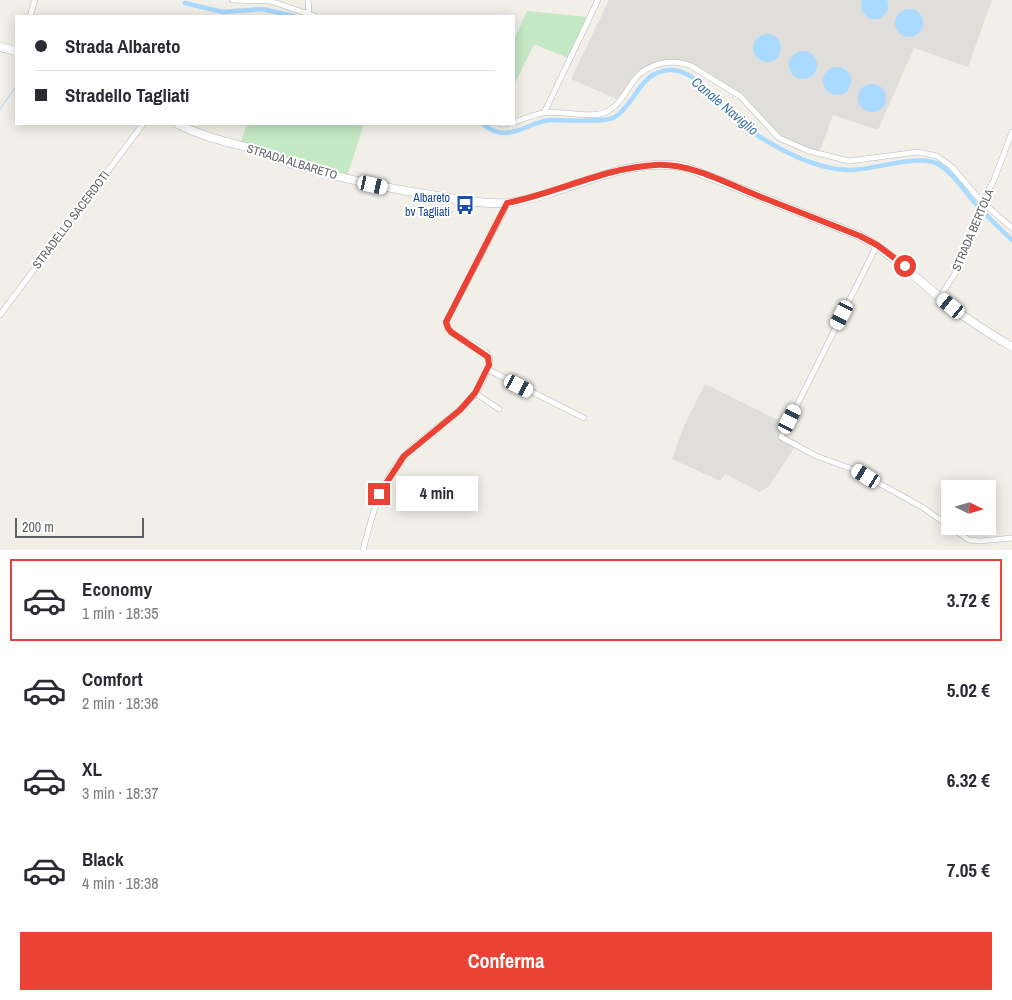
<!DOCTYPE html>
<html lang="it">
<meta charset="utf-8">
<style>
:root{--surface:#fff;--page:#f2f2f3;--text:#2b2b33;--muted:#7c7c81;--line:#e1e1e2;--accent:#ea4335}
body{margin:0;font-family:"Archivo Narrow",sans-serif;background:var(--page);color:var(--text);height:100vh;display:flex;flex-direction:column;font-size:19px;white-space:nowrap}
*{box-sizing:border-box;margin:0}
p{font-size:16px;color:var(--muted)}
.icon{flex:none;width:28px;height:28px;fill:none;stroke:currentColor;stroke-width:2;stroke-linecap:round;stroke-linejoin:round}
.map{position:relative;height:550px;overflow:hidden}
.drawer{display:flex;flex-direction:column;background:var(--surface);flex:1}
.drawer>*{flex:none}
.guide{position:absolute;left:15px;top:15px;width:500px;height:110px;border-radius:0px;box-shadow:0 2px 12px #0003;display:grid;align-content:center;height:110px;padding:0 20px;background:var(--surface)}
.needle{width:32px;rotate:95deg}
.tools{position:absolute;left:941px;top:480px;display:grid;gap:10px}
.tools a{display:grid;place-items:center;width:55px;height:55px;border-radius:0px;background:var(--surface);box-shadow:0 2px 12px #0003;font-size:25px}
.scale{position:absolute;left:15px;bottom:12px;width:129px;box-sizing:border-box;padding-left:5px;border:2px solid #5f6368;border-top:0;font-size:14px;line-height:18px;white-space:nowrap;color:#5f6368;-webkit-text-stroke:4px #fff;paint-order:stroke}
.end{position:absolute;width:22px;height:22px;margin:-11px;border:6px solid #ea4335;background:#fff;box-shadow:0 0 0 2px #fff}
.from{border-radius:50%}
.bubble{position:absolute;height:35px;border-radius:0px;background:var(--surface);box-shadow:0 2px 12px #0003;font-size:16px;font-weight:800;line-height:35px;text-align:center}
.car{position:absolute;width:15px;height:30px;margin:-15px -8px;border-radius:6px;box-shadow:0 0 4px 1px #0007;background:linear-gradient(#fff 24%,#345 0 40%,#fff 0 76%,#345 0 86%,#fff 0)}
.guide b{display:flex;align-items:center;gap:18px;height:48px;font-size:19px}
.guide b+b{border-top:1px solid var(--line)}
.guide i{width:12px;height:12px;background:var(--text)}
ul{padding:9px 0 0;list-style:none}
li{display:flex;align-items:center;gap:15px;height:82px;margin:0 10px 8px;padding:0 10px;border:2px solid transparent;border-radius:0px}
li div{flex:1}
li b{display:block;font-size:19px}
li em{font-style:normal;font-weight:800}
li.on{border-color:var(--accent)}
li>.icon{width:45px;height:45px;stroke-width:1.5}
.action{display:flex;gap:10px;margin-top:auto;padding:10px 20px}
.action a{flex:1;height:58px;border-radius:0px;background:var(--accent);color:#fff;font-size:20px;font-weight:800;line-height:58px;text-align:center}
.map>svg:first-child{display:block}
.industrial{fill:#e0deda}
.green{fill:#c5e8c5}
.water{fill:#aadaff}
.lines{fill:none;stroke-linecap:round;stroke-linejoin:round}
.stream{stroke:#aadaff;stroke-width:1}
.canal{stroke:#aadaff;stroke-width:4.5}
.street-casing{stroke:#b5b8bc;stroke-width:6}
.secondary-casing{stroke:#b6babf;stroke-width:9}
.street{stroke:#fff;stroke-width:5}
.secondary{stroke:#fff;stroke-width:8}
.route{stroke:#ea4335;stroke-width:6}
.labels{text-anchor:middle;stroke-width:4;stroke-linejoin:round;paint-order:stroke}
.street-label{font-size:12px;fill:#5f6368;stroke:#fff}
.transit-label{font-size:12px;fill:#164399;stroke:#fff;text-anchor:end}
.water-label{font-size:14px;font-style:italic;fill:#4174aa;stroke:#fff}
</style>
<div class="map">
<svg width="1012" height="550" viewBox="0 0 1012 550">
<rect width="100%" height="100%" fill="#f1efe8"/>
<path class="industrial" d="M609,0H992L968,67L914,48L878,130L833,115L819,153L781,137L746,100L689,63L674,60L659,62L644,69L635,74L619,100L571,79Z
M705,384L788,425L785,434L798,442L768,487L760,492L725,474L720,481L672,459L684,426Z"/>
<path class="green" d="M527,11L587,17L568,58L534,44L514,85V40Z
M247,124H364L347,176L292,162L240,144Z"/>
<path class="water" d="M862,0H887C890,9 887,15 879,19H869L861,10Z
M895 23a14 14 0 1 1 28 0a14 14 0 1 1-28 0Z
M753 48a14 14 0 1 1 28 0a14 14 0 1 1-28 0Z
M789 65a14 14 0 1 1 28 0a14 14 0 1 1-28 0Z
M823 81a14 14 0 1 1 28 0a14 14 0 1 1-28 0Z
M858 98a14 14 0 1 1 28 0a14 14 0 1 1-28 0Z"/>
<g class="lines">
<path class="stream" d="M0,109L16,86"/>
<path class="canal" d="M185,3L223,12L262,9L294,16
M483,124C489,129 495,133 504,133C521,133 534,121 551,120C564,120 605,123 615,117C636,104 640,70 671,70C696,70 718,103 735,119C745,128 758,136 770,143C792,156 821,169 848,170C871,171 919,153 938,164C953,173 963,189 974,202C986,215 999,228 1012,240"/>
<g class="street-casing">
<path id="street" d="M232,0L270,1L315,16
M308,0L309,14
M30,16L35,0
M544,113L598,0
M514,122C523,119 533,115 543,113C561,110 593,120 608,111C620,105 627,89 635,79C648,63 673,58 691,66L740,96L779,138L809,151L849,161L918,152L937,156L952,167L982,202L1012,228
M501,124H506
M877,245L781,437L816,456L855,470L922,507L969,540L980,541L1012,538
M940,297L959,267L982,202L994,180L1012,132
M0,315L143,124
M487,369L584,418
M475,393L499,409
M363,550C372,517 379,482 404,456C430,427 468,414 485,376C486,371 490,366 490,361C489,344 448,341 446,322L502,215L507,203"/>
</g>
<g class="secondary-casing">
<path id="secondary" d="M0,47L16,51
M178,124C201,136 224,141 249,148C265,153 280,161 295,165C344,179 394,190 444,197C464,200 488,205 508,203C567,195 624,155 685,167L860,236C889,252 913,275 939,297C961,316 987,332 1012,347"/>
</g>
<use href="#street" class="street"/>
<use href="#secondary" class="secondary"/>
</g>
<g class="lines">
<path class="route" d="M379,494L404,456L460,410L475,393L489,365L488,357L451,332L448,328L446,322L507,203C557,193 604,168 655,165C690,163 724,182 756,195C791,209 825,222 860,236L877,245L905,266"/>
</g>
<defs>
<g id="bus-bare" transform="scale(1.5)"><path d="M-5-6H5V4H4V6H2V4H-2V6H-4V4H-5ZM-3.5-4V0h7V-4ZM-3.5 1.2v1.5H-2V1.2ZM2 1.2v1.5H3.5V1.2Z" fill="#1a4fb4" stroke="#fff" stroke-width="2.5" paint-order="stroke"/></g>
</defs>
<g fill-rule="evenodd">
<use href="#bus-bare" x="465" y="205"/>
</g>
<g class="labels">
<g class="street-label">
<text transform="translate(292 162) rotate(17)" y="4">STRADA ALBARETO</text>
<text transform="translate(71 220) rotate(-53)" y="4">STRADELLO SACERDOTI</text>
<text transform="translate(973 230) rotate(-67)" y="4">STRADA BERTOLA</text>
</g>
<g class="transit-label">
<text x="450" y="202">Albareto<tspan x="450" dy="14">bv Tagliati</tspan></text>
</g>
<g class="water-label">
<text transform="translate(725 106) rotate(40)" y="5">Canale Naviglio</text>
</g>
</g>
</svg>
<div class="tools">
<a><svg class="needle" viewBox="-14 -14 28 28"><path d="M0-13l5 13h-10z" fill="#e53935"/><path d="M0 13l5-13h-10z" fill="#7c7c81"/></svg></a>
</div>
<div class="scale">200 m</div>
<i class="end from" style="left:905px;top:266px"></i>
<i class="end" style="left:379px;top:494px"></i>
<div class="bubble" style="left:396px;top:476px;width:82px">4 min</div>
<i class="car" style="left:373px;top:185px;rotate:103deg"></i>
<i class="car" style="left:951px;top:306px;rotate:309deg"></i>
<i class="car" style="left:842px;top:315px;rotate:207deg"></i>
<i class="car" style="left:519px;top:386px;rotate:117deg"></i>
<i class="car" style="left:790px;top:419px;rotate:27deg"></i>
<i class="car" style="left:866px;top:476px;rotate:302deg"></i>
<div class="guide">
<b><i class="from"></i>Strada Albareto</b>
<b><i></i>Stradello Tagliati</b>
</div>
</div>
<section class="drawer">
<ul>
<li class="on"><svg class="icon" aria-label="car" viewBox="0 0 24 24"><path d="M5 17H2v-5l4-1 3-4h7l3 4 3 1v5h-3M9 17h6M6 11h13"/><circle cx="7" cy="17" r="2"/><circle cx="17" cy="17" r="2"/></svg><div><b>Economy</b><p>1 min · 18:35</p></div><em>3.72 €</em></li>
<li><svg class="icon" aria-label="car" viewBox="0 0 24 24"><path d="M5 17H2v-5l4-1 3-4h7l3 4 3 1v5h-3M9 17h6M6 11h13"/><circle cx="7" cy="17" r="2"/><circle cx="17" cy="17" r="2"/></svg><div><b>Comfort</b><p>2 min · 18:36</p></div><em>5.02 €</em></li>
<li><svg class="icon" aria-label="car" viewBox="0 0 24 24"><path d="M5 17H2v-5l4-1 3-4h7l3 4 3 1v5h-3M9 17h6M6 11h13"/><circle cx="7" cy="17" r="2"/><circle cx="17" cy="17" r="2"/></svg><div><b>XL</b><p>3 min · 18:37</p></div><em>6.32 €</em></li>
<li><svg class="icon" aria-label="car" viewBox="0 0 24 24"><path d="M5 17H2v-5l4-1 3-4h7l3 4 3 1v5h-3M9 17h6M6 11h13"/><circle cx="7" cy="17" r="2"/><circle cx="17" cy="17" r="2"/></svg><div><b>Black</b><p>4 min · 18:38</p></div><em>7.05 €</em></li>
</ul>
<div class="action"><a>Conferma</a></div>
</section>
